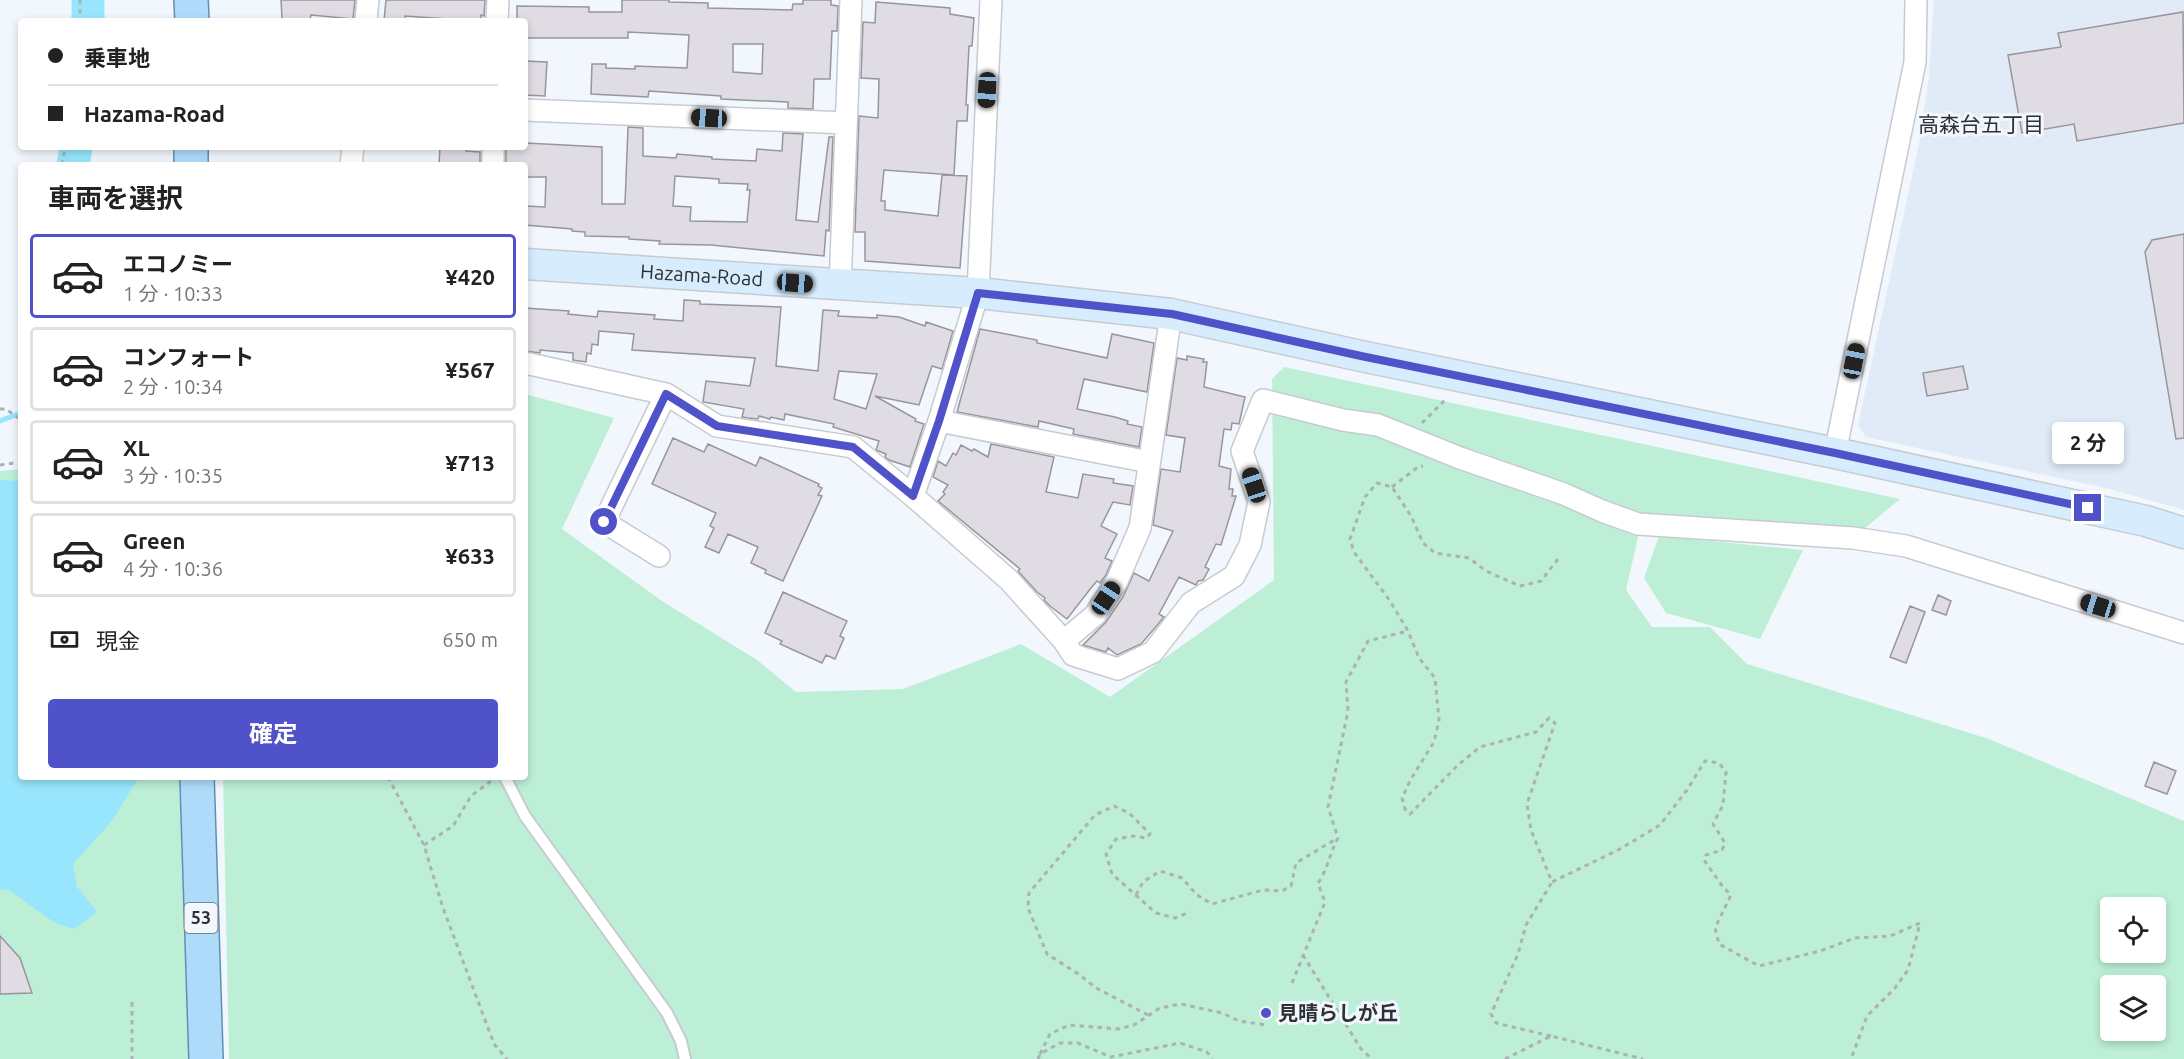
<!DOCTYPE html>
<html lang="ja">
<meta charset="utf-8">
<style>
:root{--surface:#fff;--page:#f6f6f6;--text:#222;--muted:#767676;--line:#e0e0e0;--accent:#5052c9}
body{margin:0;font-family:Ubuntu,"Noto Sans JP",sans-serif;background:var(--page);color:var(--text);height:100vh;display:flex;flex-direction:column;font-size:22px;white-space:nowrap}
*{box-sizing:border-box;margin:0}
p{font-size:20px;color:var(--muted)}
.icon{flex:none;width:33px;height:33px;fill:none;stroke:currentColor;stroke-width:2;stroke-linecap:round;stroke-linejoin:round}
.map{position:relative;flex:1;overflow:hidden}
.sheet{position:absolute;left:18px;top:162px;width:510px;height:618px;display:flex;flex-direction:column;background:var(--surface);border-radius:6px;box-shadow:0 3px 9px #0003}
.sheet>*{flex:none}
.top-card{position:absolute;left:18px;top:18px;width:510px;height:132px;border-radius:6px;box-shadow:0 3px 9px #0003;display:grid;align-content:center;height:132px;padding:0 30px;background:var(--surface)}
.fabs{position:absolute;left:2100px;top:897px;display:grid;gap:12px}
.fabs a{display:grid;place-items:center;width:66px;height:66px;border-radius:6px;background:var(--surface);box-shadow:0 3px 9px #0003;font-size:30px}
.end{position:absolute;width:27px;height:27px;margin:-14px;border:8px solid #5052c9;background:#fff;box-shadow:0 0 0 3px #fff}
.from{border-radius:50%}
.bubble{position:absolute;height:42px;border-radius:6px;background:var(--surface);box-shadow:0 3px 9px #0003;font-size:20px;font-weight:700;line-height:42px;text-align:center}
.car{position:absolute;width:18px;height:36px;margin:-18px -9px;border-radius:8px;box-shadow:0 0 4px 2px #0007;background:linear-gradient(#222 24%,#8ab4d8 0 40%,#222 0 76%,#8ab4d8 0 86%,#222 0)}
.top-card b{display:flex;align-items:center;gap:21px;height:57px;font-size:22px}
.top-card b+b{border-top:2px solid var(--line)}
.top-card i{width:15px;height:15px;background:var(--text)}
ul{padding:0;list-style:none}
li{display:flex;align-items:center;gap:18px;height:84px;margin:0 12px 9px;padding:0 18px;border:3px solid var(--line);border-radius:6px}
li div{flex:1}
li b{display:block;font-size:22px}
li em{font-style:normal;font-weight:700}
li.active{border-color:var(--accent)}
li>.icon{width:54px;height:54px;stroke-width:1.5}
h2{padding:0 30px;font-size:27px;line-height:72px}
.pay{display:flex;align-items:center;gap:15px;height:66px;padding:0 30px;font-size:22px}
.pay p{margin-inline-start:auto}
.cta{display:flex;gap:12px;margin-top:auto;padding:12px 30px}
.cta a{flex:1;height:69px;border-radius:6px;background:var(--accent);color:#fff;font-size:24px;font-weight:700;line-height:69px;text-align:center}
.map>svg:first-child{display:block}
.built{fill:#e0ebf7}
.green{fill:#bcefd6;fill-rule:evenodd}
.water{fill:#97e6fd}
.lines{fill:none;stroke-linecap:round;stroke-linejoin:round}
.stream{stroke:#97e6fd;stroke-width:5}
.river{stroke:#97e6fd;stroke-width:33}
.building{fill:#dfdce3;stroke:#98959c;stroke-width:1.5;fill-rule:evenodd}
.lane-casing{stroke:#c6cbd1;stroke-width:14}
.street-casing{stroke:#c6cbd1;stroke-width:24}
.secondary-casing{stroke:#c6cbd1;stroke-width:33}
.primary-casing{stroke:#5f90b4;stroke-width:36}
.path{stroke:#acb1b6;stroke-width:3;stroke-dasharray:4.5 4.5;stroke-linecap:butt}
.lane{stroke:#fff;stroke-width:10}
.street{stroke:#fff;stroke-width:21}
.secondary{stroke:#d7edfd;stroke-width:30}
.primary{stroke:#afdbfb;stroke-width:33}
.route{stroke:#5052c9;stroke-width:8}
.poi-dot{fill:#5052c9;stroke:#f1f7fd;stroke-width:2}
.labels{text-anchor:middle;stroke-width:6;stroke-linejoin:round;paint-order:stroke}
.shield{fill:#f1f7fd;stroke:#686c70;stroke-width:1.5}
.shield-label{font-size:18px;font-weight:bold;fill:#2e3133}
.street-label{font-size:20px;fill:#2e3133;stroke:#f1f7fd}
.poi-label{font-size:20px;font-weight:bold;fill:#2e3133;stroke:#f1f7fd;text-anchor:start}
.neighbourhood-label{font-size:21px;fill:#2e3133;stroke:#f1f7fd}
</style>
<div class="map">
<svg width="2184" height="1059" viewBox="0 0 2184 1059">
<rect width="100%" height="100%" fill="#f1f7fd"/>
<path class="built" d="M1934,0H2184V510L2106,488L1866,437L1858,425L1919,144L1929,76Z"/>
<path class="green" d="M1284,367L1900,499L1864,529L1643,515L1626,590L1652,627H1710L1747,664L1989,739L2184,821V1059H229L223,777H525V394L614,418L562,529L662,601L757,660L796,692L903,689L1021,644L1110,697L1274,580L1272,379ZM2110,908H2156V952H2110ZM2110,986H2156V1030H2110Z
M21,469V777H179L190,1059H0V471Z
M1659,536L1803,550L1760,639L1666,613L1644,578Z"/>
<path class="water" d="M0,480L21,481V777H139L112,821L73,864L77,887L97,912L74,929L55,923L9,890L0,889Z"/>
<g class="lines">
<path class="stream" d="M0,421L21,413"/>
<path class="river" d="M88,0V21
M73,165L76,147"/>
</g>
<path class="building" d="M281,0H355L353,19L311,15L310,19H282Z
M386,0H485L484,16L481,15V21H446L447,19L405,16V21H384Z
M622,0H669V2L708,3V8L792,10L793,4H803V0H831V5L838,6L837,31H832L830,79H814L813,109L788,108V102L721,99V96L649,91L648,97L591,94L592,64H606V68L635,69V66L687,68L689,35L628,32V38H525V21H517V6L589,7V12H622ZM733,44H763L762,74L733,72Z
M876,2L950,8V14L974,18L972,46H969L966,105H968L967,121H957L954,175L884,170L881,201H885V210L938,216L942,175L967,176L960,268L865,261V232H855L859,116L878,118L879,79L861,78L863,22L875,23Z
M2183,12L2184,123L2077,141L2074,124L2022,133L2008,55L2061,47L2058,33Z
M525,61L547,62L545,96L525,95Z
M628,127L643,128V156L676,158L677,154L712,157V159L756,161L757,149L782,151L783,133L803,134L796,220L818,222L829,137H833L829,231L826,230L824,256L711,245L659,244L660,241L629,239V237L585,236V232L572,231V229L525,225V206L545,207L546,177H525V165H506V147H525L526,143L602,147V204H625ZM675,176L719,179V183L748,184L747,190H750L747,222L690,221L691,207L673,206Z
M440,147H466V151L480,152V165H439Z
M2184,234V438L2176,439L2145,252L2152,240Z
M684,300L700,301V304L781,307L776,366L818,371L823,310L839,311L838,316L877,318V315L899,317L925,326L926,322L953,331L942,369L932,366L919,405L875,396L916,419L915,421L924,424L910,467L889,460L885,457L886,454L876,450L879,441L833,427L834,424L785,414L784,420L771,417L770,419L759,416L758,419L748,418L742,417L744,409L703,402L706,381L750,386L755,358L632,350L634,334L599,331L598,345L592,344L591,354L587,353L586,362L573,360V353L540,350V353L525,351V308L569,311L568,314L597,317L598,311L655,315L654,319L683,321ZM839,371L877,374L866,409L834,399Z
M980,329L1037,340V343L1107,358L1112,334L1154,343L1147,392L1084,379L1077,409L1115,417L1128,421L1127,424L1142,427L1139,447L1073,434L1074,429L1039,421L1038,427L957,412Z
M1187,356L1204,359L1203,362H1207L1204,387L1245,397L1239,424L1232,423L1231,430L1224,429L1219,466L1231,469L1229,489H1233L1232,496H1236L1221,545L1216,544L1205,567L1209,569L1203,580L1198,581L1196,585L1179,577L1159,614L1164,617L1154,629L1141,644L1117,655L1108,648L1106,652L1083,645L1106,622L1123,597L1134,573L1149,581L1173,531L1153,525L1161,469L1180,472L1185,438L1166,435L1177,358L1187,360Z
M1963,366L1968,389L1927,396L1923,373Z
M673,438L704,452L708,444L756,466L760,457L819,484L818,486L822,488L818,495L822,496L783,581L765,573L766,570L751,563L758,547L728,534L719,553L705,547L714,528L710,526L716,513L652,484Z
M991,444L1054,457L1046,492L1078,498L1083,474L1114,479L1113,483L1133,486L1130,505L1113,502L1101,526L1117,534L1105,558L1112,561L1106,575L1100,583L1097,581L1091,588L1067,619L1050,606L1044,600L1045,598L1037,592L1018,571L1020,569L938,501L945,494L943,492L948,485L933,477L938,461L946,466L953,453L956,455L961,445L972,451L974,449L988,457Z
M783,592L847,621L840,636L844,638L835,659L826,655L822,663L780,644L782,641L765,633Z
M1938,595L1951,601L1946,615L1932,610Z
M1910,606L1925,612L1906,663L1890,657Z
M2154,762L2176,771L2167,794L2145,786Z
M0,936L20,958L32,993L0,994Z"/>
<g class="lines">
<g class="lane-casing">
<path id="lane" d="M505,777L525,816L667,1013L681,1041L685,1059"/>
</g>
<g class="street-casing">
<path id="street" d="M366,21L368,0
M497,21L498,0
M525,110L846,123
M351,165L353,147
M493,165V147
M840,286L851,0
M525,363L666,394L717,426L853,447L913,496L1009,580L1064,641L1073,655L1118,669L1153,652L1191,603L1234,576L1250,545L1259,502L1242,451L1263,400L1343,420L1378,425L1460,458L1564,494L1602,511L1638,524L1853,538L1906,546L2184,633
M939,421L1149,462
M1835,453L1915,62L1916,0
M913,496L939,421L978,293L991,0
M659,556L604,522L666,394
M1064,641L1095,615L1117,581L1140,528L1171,314"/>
</g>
<g class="secondary-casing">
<g id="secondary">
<path id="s1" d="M525,264L978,293L1171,314L1361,356L1835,453L2146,521L2184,533"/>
</g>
</g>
<g class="primary-casing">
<path id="primary" d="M191,0L192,21
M191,165V147
M197,777L206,1059"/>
</g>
<path class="path" d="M80,0V21
M62,165L65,147
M0,409H6L21,420
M1422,423L1447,398
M0,465L21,462
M1392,487L1418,467L1423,466
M1558,559L1541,581L1520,586L1486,571L1469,558L1435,553L1423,543L1411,516L1392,487L1377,483L1365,497L1350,539L1354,552L1390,601L1408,631L1419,658L1435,678L1439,720L1434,742L1411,779L1402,798L1405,809L1410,814L1458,765L1480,747L1536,732L1549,718L1555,723L1527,804L1531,830L1552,882L1620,849L1660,825L1687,790L1705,761L1719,763L1726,772L1723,805L1713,824L1725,843L1722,850L1706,855L1704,860L1723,887L1731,895L1715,928L1719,944L1759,966L1820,951L1855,938L1890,936L1920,923L1908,970L1895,988L1867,1016L1851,1059
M388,777L424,845L442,905L494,1044L507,1059
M424,845L453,826L471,796L491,781
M1136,895L1143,882L1160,871L1182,878L1197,895L1212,904L1263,890L1282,891L1291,886L1296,863L1336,839
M1303,955L1361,1049L1372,1059
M1292,983L1325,902L1318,883C1329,867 1329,854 1338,838L1328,807L1348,711L1346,682L1368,641L1408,631
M132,1002V1059
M1148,1015L1096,988L1080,975L1047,954L1028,908L1029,893L1095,815L1114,806L1129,813L1150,834L1146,838L1133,836L1116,839L1106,854L1112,874L1156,913L1175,918L1190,912
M1551,1036L1496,1023L1491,1014L1518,954L1526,925L1552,882
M1040,1054L1050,1034L1069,1025L1118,1029L1134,1025L1160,1008L1181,1004L1222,1013L1239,1021L1266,1025
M1038,1059L1040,1054L1060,1043H1078L1111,1057L1180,1043L1207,1052L1212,1059
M1505,1059L1551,1036L1643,1059"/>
<use href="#lane" class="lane"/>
<use href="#street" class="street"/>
<use href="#secondary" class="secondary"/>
<use href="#primary" class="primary"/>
</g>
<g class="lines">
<path class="route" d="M604,522L666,394L717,426L853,447L913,496L939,421L978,293L1172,314L1361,356L1835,453L2088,508"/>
</g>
<circle class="poi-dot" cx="1266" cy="1013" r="6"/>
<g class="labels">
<rect class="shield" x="184.5" y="903" width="33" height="30" rx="4.5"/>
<g class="shield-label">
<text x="201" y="924">53</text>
</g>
<g class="street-label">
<text dy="7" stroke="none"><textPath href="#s1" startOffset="177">Hazama-Road</textPath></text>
</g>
<g class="poi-label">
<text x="1278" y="1020">見晴らしが丘</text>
</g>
<g class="neighbourhood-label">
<text x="1981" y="132">高森台五丁目</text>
</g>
</g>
</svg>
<div class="fabs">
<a><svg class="icon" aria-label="locate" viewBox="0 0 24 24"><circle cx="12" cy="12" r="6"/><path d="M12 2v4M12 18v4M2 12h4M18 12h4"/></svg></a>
<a><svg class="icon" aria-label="layers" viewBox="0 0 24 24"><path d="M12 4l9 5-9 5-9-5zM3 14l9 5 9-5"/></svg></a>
</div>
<i class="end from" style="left:604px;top:522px"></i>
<i class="end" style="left:2088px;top:508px"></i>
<div class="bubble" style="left:2052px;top:422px;width:72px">2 分</div>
<i class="car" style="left:987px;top:90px;rotate:183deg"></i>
<i class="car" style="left:709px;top:118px;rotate:273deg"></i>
<i class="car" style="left:795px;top:283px;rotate:94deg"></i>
<i class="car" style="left:1854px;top:361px;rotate:11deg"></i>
<i class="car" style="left:1254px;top:485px;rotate:342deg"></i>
<i class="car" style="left:1106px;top:598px;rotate:34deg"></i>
<i class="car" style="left:2098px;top:606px;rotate:287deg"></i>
<div class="top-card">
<b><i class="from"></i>乗車地</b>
<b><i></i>Hazama-Road</b>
</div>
<section class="sheet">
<h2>車両を選択</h2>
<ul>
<li class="active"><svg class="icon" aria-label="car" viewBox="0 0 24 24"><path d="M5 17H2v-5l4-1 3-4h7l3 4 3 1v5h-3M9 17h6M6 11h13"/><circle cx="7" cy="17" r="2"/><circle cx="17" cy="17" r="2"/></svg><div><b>エコノミー</b><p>1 分 · 10:33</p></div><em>¥420</em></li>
<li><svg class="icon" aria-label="car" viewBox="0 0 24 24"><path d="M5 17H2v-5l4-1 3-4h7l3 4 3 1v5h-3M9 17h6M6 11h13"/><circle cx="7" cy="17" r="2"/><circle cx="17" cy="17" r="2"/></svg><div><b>コンフォート</b><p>2 分 · 10:34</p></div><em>¥567</em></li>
<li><svg class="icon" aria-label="car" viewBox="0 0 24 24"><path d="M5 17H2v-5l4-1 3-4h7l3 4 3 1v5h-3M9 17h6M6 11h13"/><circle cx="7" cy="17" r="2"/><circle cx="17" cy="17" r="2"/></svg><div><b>XL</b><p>3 分 · 10:35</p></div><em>¥713</em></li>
<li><svg class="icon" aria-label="car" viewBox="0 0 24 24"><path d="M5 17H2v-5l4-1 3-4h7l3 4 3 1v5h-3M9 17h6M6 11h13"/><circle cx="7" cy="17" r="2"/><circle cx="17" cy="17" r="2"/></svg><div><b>Green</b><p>4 分 · 10:36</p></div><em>¥633</em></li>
</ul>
<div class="pay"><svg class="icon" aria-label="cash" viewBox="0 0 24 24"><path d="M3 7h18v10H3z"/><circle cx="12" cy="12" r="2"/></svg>現金<p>650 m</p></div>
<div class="cta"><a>確定</a></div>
</section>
</div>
